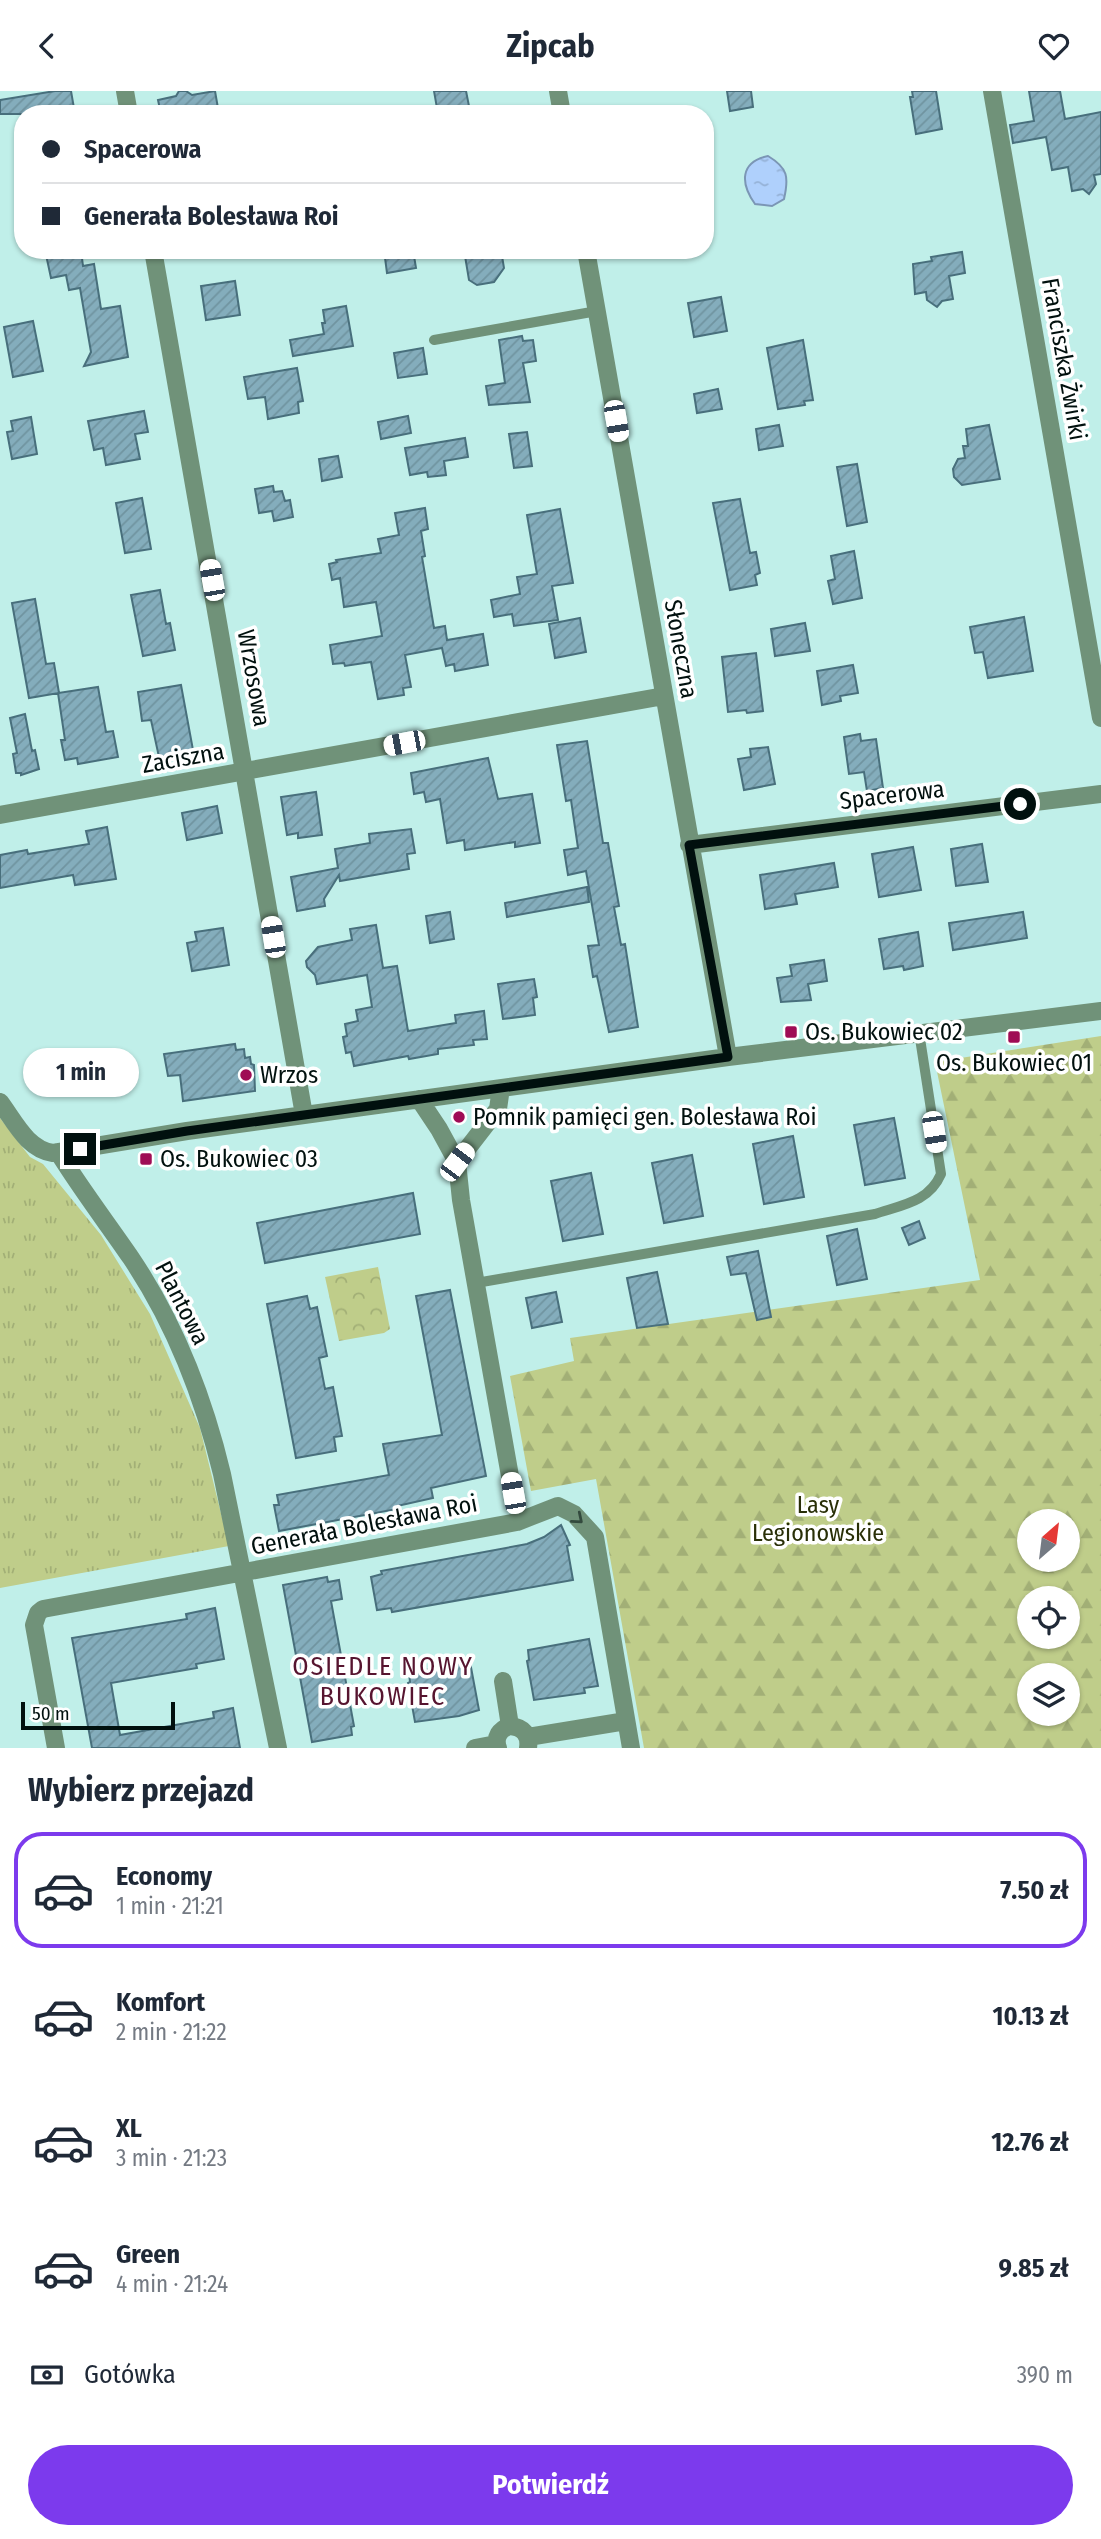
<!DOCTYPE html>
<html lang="pl">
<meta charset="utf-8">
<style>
:root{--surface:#fff;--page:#f6f6f7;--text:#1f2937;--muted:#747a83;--line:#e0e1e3;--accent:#7c3aed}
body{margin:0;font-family:"Fira Sans Condensed",sans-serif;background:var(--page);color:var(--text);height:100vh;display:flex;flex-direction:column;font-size:26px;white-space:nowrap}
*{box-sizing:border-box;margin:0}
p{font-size:23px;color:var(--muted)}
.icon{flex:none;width:38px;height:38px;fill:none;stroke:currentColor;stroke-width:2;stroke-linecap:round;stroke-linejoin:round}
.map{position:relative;height:1657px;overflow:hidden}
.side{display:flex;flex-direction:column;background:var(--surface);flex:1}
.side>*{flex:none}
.banner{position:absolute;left:14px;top:14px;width:700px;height:154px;border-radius:28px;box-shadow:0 2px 5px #0004;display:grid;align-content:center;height:154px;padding:0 28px;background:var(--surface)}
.needle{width:46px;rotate:28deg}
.buttons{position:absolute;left:1017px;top:1418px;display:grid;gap:14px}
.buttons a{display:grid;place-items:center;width:63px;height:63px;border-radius:50%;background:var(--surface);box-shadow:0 2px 5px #0004;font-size:35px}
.scale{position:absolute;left:21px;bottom:18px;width:154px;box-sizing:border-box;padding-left:7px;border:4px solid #01100e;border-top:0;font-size:19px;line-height:24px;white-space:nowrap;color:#01100e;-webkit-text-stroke:5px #fff;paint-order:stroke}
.end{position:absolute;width:32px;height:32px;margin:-16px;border:9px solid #01100e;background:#fff;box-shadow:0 0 0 4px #fff}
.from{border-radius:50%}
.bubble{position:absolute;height:49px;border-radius:24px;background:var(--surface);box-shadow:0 2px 5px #0004;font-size:23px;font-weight:700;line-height:49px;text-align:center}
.car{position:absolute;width:21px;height:42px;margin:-21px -10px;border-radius:9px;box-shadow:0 0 5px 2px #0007;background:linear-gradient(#fff 24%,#345 0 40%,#fff 0 76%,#345 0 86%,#fff 0)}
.banner b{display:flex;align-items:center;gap:24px;height:66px;font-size:26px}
.banner b+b{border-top:2px solid var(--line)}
.banner i{width:18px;height:18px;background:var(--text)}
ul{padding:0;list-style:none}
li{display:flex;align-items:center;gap:21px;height:116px;margin:0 14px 10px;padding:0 14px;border:4px solid transparent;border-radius:28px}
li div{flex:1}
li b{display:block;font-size:26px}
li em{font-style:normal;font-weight:700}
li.active{border-color:var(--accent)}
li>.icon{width:63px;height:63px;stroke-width:1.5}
h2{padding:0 28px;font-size:32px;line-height:84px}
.pay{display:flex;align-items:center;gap:18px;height:77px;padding:0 28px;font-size:26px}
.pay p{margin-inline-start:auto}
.button{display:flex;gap:14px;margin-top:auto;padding:14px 28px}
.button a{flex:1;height:80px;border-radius:42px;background:var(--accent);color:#fff;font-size:28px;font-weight:700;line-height:80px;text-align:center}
header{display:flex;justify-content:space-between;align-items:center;height:91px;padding:0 28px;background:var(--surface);font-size:32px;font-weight:700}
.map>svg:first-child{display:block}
.grass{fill:url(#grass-tufts)}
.forest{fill:url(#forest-firs);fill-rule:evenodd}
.park{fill:url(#park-crowns)}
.water{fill:url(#water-ripples);stroke:#7b96b5;stroke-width:2}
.building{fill:url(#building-hatch);stroke:#486f7c;stroke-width:2}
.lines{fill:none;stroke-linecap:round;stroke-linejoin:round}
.service{stroke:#709279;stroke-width:10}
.minor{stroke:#709279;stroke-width:18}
.oneway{stroke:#334a3e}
.route{stroke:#01100e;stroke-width:9}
.poi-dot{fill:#9f0c55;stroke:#fff;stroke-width:2.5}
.labels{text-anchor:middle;stroke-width:7;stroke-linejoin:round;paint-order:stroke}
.street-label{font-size:24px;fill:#01100e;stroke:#fff}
.poi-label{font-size:24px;fill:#01100e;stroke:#fff;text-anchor:start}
.park-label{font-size:24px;fill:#292f07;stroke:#fff}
.neighbourhood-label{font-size:26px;letter-spacing:2px;fill:#56142f;stroke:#fff}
</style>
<header><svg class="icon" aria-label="back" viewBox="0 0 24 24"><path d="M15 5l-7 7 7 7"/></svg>Zipcab<svg class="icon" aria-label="heart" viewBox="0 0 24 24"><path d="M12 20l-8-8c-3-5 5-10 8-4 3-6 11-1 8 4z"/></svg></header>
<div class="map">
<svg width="1101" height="1657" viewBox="0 0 1101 1657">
<defs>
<pattern id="grass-tufts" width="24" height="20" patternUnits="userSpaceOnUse" patternTransform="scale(1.75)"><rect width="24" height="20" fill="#bfcd8a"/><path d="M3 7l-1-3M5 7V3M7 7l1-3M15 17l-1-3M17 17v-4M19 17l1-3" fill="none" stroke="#a2af76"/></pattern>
<pattern id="forest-firs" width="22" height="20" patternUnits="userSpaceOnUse" patternTransform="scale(1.75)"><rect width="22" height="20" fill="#bfcd8a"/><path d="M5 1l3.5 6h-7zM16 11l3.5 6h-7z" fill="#a2af76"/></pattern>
<pattern id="park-crowns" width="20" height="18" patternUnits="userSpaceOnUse" patternTransform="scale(1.75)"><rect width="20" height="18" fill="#bfcd8a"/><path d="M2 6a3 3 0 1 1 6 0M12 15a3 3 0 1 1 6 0" fill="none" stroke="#a2af76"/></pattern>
<pattern id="water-ripples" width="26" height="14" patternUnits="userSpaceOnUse" patternTransform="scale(1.75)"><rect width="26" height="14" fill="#afd0fc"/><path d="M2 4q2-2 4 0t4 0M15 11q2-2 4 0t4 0" fill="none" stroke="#95b2d7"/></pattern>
<pattern id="building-hatch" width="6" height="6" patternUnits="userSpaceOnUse" patternTransform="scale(1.75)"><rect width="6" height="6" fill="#84adbc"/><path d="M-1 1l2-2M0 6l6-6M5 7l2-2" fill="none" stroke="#7094a0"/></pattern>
</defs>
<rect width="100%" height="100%" fill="#c0efe9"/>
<path class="grass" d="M0,1027L30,1066L43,1073L101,1144L150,1223L200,1337L229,1455L0,1497Z"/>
<path class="forest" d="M1101,945V1657H644L596,1388L531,1400L510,1285L574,1270L570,1247L980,1189L935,971ZM1029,1430H1068V1468H1029ZM1029,1507H1068V1545H1029ZM1029,1584H1068V1622H1029Z"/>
<path class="park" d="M378,1176L390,1238L384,1242L339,1250L325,1186Z"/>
<path class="water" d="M768,65C788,77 789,86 784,108L772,115L755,113C740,92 740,71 768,65Z"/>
<path class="building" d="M55,0H71L75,23H0V9Z
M179,0H186L192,4L215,0L219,23H161L158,9L176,5Z
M434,0H466L470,20L438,23Z
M727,0H751L753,16L730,20Z
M912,0H936L942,38L916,43L910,6H913Z
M1029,0H1060L1065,28L1101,21V83L1094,84L1096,93L1089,103L1083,98L1072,100L1068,76L1052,79L1046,46L1013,52L1010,34L1034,30Z
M45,159H81L83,175L94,173L101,218L120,215L128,266L84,275L91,261L80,197L69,199L66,184L51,187Z
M384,159H413L416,177L387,182Z
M464,159H501L504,177L494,191L477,194L469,189Z
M962,161L965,182L949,185L953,208L942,210L937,216L927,209L926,201L915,203L913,173L932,170L931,166Z
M235,190L240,224L206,229L201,195Z
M721,206L727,240L694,246L688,212Z
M346,215L353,255L293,265L290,249L324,243L322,232H325L323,219Z
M33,230L43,280L13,286L4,236Z
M522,245L523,250L533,249L536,270L523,272L530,311L489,314L486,295L505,292L499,249Z
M803,249L813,309L804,310L805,314L778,318L767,257Z
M423,257L427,283L398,287L394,262Z
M297,277L303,310L298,311L299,322L268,328L265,306L248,308L244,286Z
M718,298L722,318L697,322L694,303Z
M144,320L148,341L135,343L140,368L106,374L103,357L94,359L88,330Z
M408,325L411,342L381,348L378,331Z
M31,326L37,363L12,368L7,341L13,340L11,330Z
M779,334L783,355L759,359L756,338Z
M989,334L1000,388L962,394L954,386L953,378L958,368L965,367L963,355H968L966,338Z
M527,341L532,375L514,377L509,343Z
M465,347L468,366L444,370L446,384L428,386L427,381L410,384L405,357Z
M338,365L342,386L322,390L319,368Z
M857,373L867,431L847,435L837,376Z
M273,395L274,401L282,400L285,410L290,409L293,426L274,430L272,420L259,422L255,398Z
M142,407L151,458L125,462L116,412Z
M740,408L750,462L756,461L760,482L755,484L757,494L730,499L713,412Z
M425,417L428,438L421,440L425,465L422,466L434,537L445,535L447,549L483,543L488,574L455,580L454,573L446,575L442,557L405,564L411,596L403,597L404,604L378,608L371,571L345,575L344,572L333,573L330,554L382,545L376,511L344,516L340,487L332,489L329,473L337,471L336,469L381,462L378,448L399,444L395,422Z
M560,418L573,492L552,495L558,529L514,535L512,523L494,526L491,509L520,503L517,486L537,483L527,424Z
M854,460L862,507L833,513L828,490L835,488L831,465Z
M160,499L166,533L170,532L175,559L143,565L131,504Z
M35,508L46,573L54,572L59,602L29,607L12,512Z
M1024,526L1033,580L988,587L983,561L975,562L970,536Z
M580,527L586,561L555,567L549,533Z
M805,532L810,560L775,565L771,538Z
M756,562L763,620L747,622L746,619L728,621L722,566Z
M853,574L858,602L840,605L841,610L822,614L817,580Z
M181,594L193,659L159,666L151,629L142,630L138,601Z
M98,596L106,641L113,640L118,666L78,673L77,667L65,669L61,649H65L58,602Z
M25,623L32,660L35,659L39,678L21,684V682H16L13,663L17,662L10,627Z
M860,643L861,650L876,648L883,697L867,700L864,681L849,683L844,646Z
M587,650L603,752H608L610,764L619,815L614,816L621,854L625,853L638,936L609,941L597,885L593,886L588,855L599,854L586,780L568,784L564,759L578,757L571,709L566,710L557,654Z
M768,656L775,693L744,699L738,668L751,666L750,658Z
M488,667L498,708L532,703L540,752L515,756V751L465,759L464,749L447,752L440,708L426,711L424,701L414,703L411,682Z
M316,701L322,744L298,747V742L287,744L281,706Z
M217,715L222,742L187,749L182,722Z
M107,736L116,788L75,794L73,784L0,797V764L27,759L28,763L89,753L86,740Z
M411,738L415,762L407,763L409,778L340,790L339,784L324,808L325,815L297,820L291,786L338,777L335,758L370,752L369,743Z
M982,753L988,791L956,795L951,758Z
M913,756L921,799L879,806L872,763Z
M834,772L838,796L795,803L797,813L765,818L760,784Z
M587,796L589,811L507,826L505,812Z
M450,821L454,848L430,852L426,825Z
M1023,821L1027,847L953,859L949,832Z
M376,834L383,877L397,875L408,940L456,932L455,924L484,920L487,948L473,949L474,954L438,958V963L409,968L408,965L354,975L351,961L346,962L343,946L347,945L345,933L358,930L356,919L372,916L367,884L317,893L315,884L307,876L306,870L318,856L352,849L350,838Z
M223,837L229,874L192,880L187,852L197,850L195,841Z
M918,841L923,875L904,879L903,875L884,878L879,848Z
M824,869L827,890L808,893L811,909L781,911L777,887L792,885L790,874Z
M534,888L537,906L533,907L535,924L503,928L498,893Z
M235,953L236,959L244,958L245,967L250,966L251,973L254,974L255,1000L183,1010L180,984L168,985L164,963Z
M894,1027L905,1087L865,1094L854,1034Z
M793,1045L804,1106L764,1113L753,1053Z
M692,1064L703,1125L664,1132L652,1072Z
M591,1082L603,1143L563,1150L551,1090Z
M413,1102L420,1143L265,1172L257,1132Z
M919,1130L925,1147L909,1154L902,1137Z
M857,1138L867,1188L837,1194L827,1145Z
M758,1160L771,1226L757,1229L746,1182L731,1184L727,1166Z
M657,1181L668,1233L637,1237L627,1187Z
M450,1199L486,1385L431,1397L433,1407L397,1415V1418L279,1440L274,1414H279L277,1404L389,1384L383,1353L442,1344L416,1205Z
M556,1201L562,1231L532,1237L526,1207Z
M307,1205L310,1218L317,1216L327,1265L319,1267L325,1298L333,1296L342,1345L334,1346L336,1360L296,1367L267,1213Z
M561,1434L570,1454L567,1455L573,1489L392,1521L391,1517L377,1519L371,1486L382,1483L381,1480L527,1453L544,1446Z
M327,1486L328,1491L339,1489L342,1508L331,1510L354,1635L351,1636L352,1644L312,1651L283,1494Z
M215,1517L224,1568L196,1573L197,1577L111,1592L120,1644L214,1627L213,1621L233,1617L240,1657H92L72,1547L187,1528L186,1523Z
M589,1548L598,1595L584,1597L585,1602L534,1609L527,1570L529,1569L528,1559Z
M470,1571L479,1619L459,1625L415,1631L408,1592L410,1591L409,1582Z"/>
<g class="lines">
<path class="service" d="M434,249L597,220
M476,1192L875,1123C902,1114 929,1111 941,1083L919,941"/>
<path class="minor" d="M125,0L129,23
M558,0L562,23
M992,0L1101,627
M153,159L304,1024
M586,159L728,966
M0,724L664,605
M689,754L1101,703
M419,1008L439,1038L457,1071L461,1109L513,1402
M0,1011C15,1031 27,1058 53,1062L187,1040L728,966L1101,920
M58,1061C81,1098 107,1132 131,1167C174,1231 204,1308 222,1383L278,1657
M457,1071L498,1018L501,997
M503,1590L510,1635
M528,1646L626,1630
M56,1657L34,1534L38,1522L43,1518L517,1431L558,1415L574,1423L595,1446L631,1657
M475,1657L496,1653
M498,1657C494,1646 500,1638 510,1635C523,1636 530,1644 528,1657"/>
</g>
<defs><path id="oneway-chevron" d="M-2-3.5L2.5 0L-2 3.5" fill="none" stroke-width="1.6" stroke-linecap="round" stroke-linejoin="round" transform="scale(1.75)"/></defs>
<use class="oneway" href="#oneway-chevron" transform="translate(578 1428) rotate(40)"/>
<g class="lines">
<path class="route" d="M80,1058L187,1040L728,966L689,754L1020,713"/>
</g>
<g class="poi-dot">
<rect x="784" y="934" width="14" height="14" rx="3.5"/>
<rect x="1007" y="939" width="14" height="14" rx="3.5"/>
<circle cx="246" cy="984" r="7"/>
<circle cx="459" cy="1026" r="7"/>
<rect x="139" y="1061" width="14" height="14" rx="3.5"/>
</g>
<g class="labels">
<g class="street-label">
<text transform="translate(1064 268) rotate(80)" y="8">Franciszka Żwirki</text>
<text transform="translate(681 558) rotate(80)" y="8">Słoneczna</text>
<text transform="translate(254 587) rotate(80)" y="8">Wrzosowa</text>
<text transform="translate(183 667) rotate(-10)" y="8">Zaciszna</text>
<text transform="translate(892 704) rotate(-7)" y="8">Spacerowa</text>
<text transform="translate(182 1212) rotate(63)" y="8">Plantowa</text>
<text transform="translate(364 1434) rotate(-11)" y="8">Generała Bolesława Roi</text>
</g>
<g class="poi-label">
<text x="805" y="949">Os. Bukowiec 02</text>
<text x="1014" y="980" text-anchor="middle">Os. Bukowiec 01</text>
<text x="260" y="992">Wrzos</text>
<text x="473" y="1034">Pomnik pamięci gen. Bolesława Roi</text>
<text x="160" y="1076">Os. Bukowiec 03</text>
</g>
<g class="park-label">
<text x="818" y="1422">Lasy<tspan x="818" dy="28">Legionowskie</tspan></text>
</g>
<g class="neighbourhood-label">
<text x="383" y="1584">OSIEDLE NOWY<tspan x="383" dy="30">BUKOWIEC</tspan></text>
</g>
</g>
</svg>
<div class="buttons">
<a><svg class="needle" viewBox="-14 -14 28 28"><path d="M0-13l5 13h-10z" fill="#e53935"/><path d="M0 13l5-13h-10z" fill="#747a83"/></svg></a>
<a><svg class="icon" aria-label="locate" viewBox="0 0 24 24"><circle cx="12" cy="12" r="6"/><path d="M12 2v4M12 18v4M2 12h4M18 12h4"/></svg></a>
<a><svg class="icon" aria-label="layers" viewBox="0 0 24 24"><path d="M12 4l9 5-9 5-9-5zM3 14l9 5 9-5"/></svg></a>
</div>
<div class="scale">50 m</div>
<i class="end from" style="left:1020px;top:713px"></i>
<i class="end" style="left:80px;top:1058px"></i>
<div class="bubble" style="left:23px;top:957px;width:116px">1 min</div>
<i class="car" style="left:616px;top:330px;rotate:170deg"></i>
<i class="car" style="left:212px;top:489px;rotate:350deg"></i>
<i class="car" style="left:404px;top:652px;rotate:259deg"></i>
<i class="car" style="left:273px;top:846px;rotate:351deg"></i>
<i class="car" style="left:934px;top:1041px;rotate:171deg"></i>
<i class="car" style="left:457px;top:1071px;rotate:37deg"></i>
<i class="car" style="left:513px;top:1402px;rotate:350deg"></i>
<div class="banner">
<b><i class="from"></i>Spacerowa</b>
<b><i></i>Generała Bolesława Roi</b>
</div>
</div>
<section class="side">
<h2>Wybierz przejazd</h2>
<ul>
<li class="active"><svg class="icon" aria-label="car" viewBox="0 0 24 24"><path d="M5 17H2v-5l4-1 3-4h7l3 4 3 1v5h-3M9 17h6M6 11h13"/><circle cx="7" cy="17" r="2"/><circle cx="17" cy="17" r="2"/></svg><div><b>Economy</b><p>1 min · 21:21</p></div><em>7.50 zł</em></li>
<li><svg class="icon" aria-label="car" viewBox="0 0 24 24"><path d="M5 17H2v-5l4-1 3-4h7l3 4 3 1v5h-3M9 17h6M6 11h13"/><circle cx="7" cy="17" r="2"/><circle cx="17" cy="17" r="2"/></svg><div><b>Komfort</b><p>2 min · 21:22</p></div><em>10.13 zł</em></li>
<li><svg class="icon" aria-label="car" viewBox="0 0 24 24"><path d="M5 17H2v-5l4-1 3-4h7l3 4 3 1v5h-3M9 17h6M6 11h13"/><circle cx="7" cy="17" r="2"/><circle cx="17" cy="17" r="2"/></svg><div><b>XL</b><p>3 min · 21:23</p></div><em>12.76 zł</em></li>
<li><svg class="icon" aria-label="car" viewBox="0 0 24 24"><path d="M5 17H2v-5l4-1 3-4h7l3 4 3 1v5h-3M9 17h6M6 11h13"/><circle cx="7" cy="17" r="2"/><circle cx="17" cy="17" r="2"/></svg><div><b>Green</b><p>4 min · 21:24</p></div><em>9.85 zł</em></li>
</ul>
<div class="pay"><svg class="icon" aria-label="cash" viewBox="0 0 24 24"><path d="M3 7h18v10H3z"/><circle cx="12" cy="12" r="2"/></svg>Gotówka<p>390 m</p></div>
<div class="button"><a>Potwierdź</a></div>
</section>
